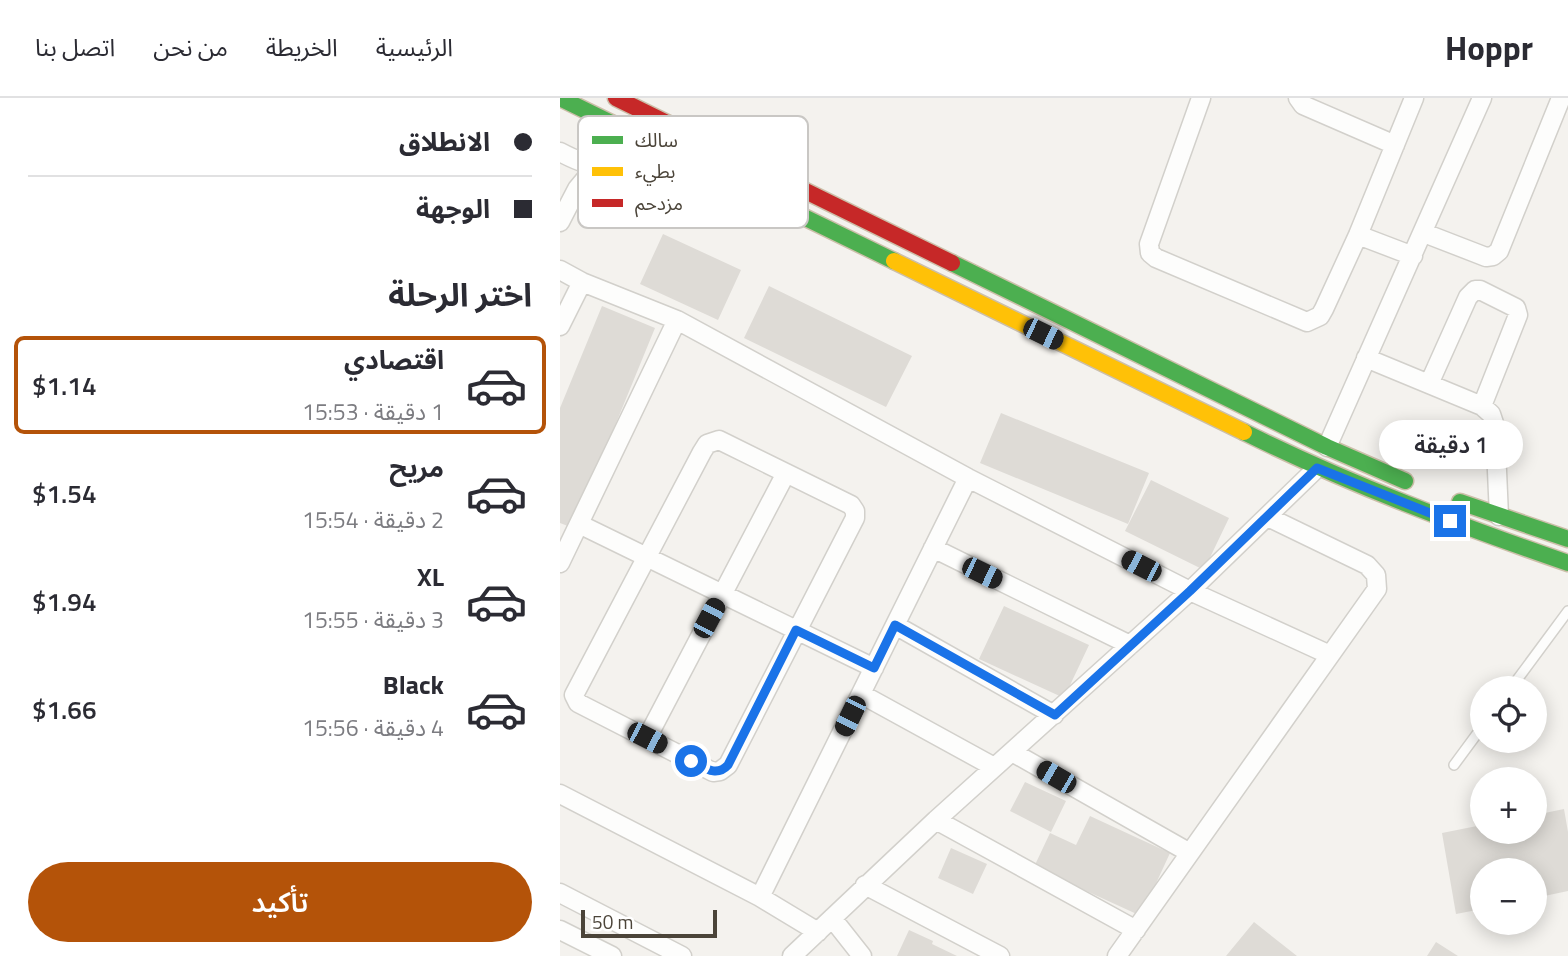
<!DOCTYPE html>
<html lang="ar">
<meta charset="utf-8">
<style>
:root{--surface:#fff;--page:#f7f7f7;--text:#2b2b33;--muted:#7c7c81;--line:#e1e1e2;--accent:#b45309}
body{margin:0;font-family:"Titillium Web","Noto Sans Arabic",sans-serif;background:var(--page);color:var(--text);direction:rtl;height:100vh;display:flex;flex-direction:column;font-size:26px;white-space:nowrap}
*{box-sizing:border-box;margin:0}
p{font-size:23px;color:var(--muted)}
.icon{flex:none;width:38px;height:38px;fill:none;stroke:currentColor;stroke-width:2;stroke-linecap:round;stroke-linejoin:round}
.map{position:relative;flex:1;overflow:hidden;direction:ltr}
.panel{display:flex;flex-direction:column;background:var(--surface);width:560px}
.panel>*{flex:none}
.hud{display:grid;align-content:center;height:154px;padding:0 28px;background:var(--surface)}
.tools{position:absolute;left:910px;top:578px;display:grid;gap:14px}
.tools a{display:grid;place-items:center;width:77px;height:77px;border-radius:50%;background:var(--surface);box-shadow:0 4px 18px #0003;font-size:35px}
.scale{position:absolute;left:21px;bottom:18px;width:136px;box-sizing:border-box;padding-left:7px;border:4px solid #4b4439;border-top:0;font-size:19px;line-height:24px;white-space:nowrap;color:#4b4439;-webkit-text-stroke:5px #fff;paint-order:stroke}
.end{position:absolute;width:32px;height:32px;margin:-16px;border:9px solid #1a73e8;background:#fff;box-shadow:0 0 0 4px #fff}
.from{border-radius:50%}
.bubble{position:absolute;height:49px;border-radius:24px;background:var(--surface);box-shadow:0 4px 18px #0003;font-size:23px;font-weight:600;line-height:49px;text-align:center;direction:rtl}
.car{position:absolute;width:21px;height:42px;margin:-21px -10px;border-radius:9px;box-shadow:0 0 5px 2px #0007;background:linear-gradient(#222 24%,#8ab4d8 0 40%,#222 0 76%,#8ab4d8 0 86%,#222 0)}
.hud b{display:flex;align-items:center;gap:24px;height:66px;font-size:26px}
.hud b+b{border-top:2px solid var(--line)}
.hud i{width:18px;height:18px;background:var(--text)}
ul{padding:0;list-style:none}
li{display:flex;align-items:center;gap:21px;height:98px;margin:0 14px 10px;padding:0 14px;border:4px solid transparent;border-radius:10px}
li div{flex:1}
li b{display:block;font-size:26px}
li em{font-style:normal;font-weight:600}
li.on{border-color:var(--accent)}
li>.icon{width:63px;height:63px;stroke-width:1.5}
h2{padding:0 28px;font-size:32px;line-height:84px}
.action{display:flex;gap:14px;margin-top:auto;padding:14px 28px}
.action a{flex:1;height:80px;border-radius:42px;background:var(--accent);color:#fff;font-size:28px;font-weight:600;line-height:80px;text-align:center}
header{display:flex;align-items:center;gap:42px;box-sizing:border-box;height:98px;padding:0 35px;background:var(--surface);border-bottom:2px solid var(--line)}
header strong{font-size:33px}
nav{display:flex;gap:38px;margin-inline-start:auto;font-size:24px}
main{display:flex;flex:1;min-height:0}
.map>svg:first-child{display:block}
.building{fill:#dedbd6}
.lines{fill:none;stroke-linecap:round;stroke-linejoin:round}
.lane-casing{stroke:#d2d0cb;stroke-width:12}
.street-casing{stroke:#d2d0cb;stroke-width:21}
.fast-casing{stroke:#ccbfa9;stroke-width:19}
.slow-casing{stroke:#ccbfa9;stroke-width:19}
.jam-casing{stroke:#ccbfa9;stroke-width:19}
.lane{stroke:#fdfdfc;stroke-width:9}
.street{stroke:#fdfdfc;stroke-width:18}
.fast{stroke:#4caf50;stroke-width:16}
.slow{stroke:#ffc107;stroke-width:16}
.jam{stroke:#c62828;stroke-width:16}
.route{stroke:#1a73e8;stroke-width:9}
.key{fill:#fff;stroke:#c9c7c4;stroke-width:2}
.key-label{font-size:19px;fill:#4b4439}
</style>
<header>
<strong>Hoppr</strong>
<nav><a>الرئيسية</a><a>الخريطة</a><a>من نحن</a><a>اتصل بنا</a></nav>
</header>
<main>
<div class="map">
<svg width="1008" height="858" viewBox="0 0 1008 858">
<rect width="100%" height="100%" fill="#f4f2ee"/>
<path class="building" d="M103,136L181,172L158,222L80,186Z
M209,188L352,258L326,309L184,240Z
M42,208L95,230L13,430L0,425V310Z
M441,315L589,375L568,426L420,365Z
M591,382L669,420L644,472L565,433Z
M444,508L529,547L504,600L419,561Z
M465,684L506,703L491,734L450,713Z
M1004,711L1008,734V793L975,800V772H922V811L896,816L882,735L922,727V733H975V717Z
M530,718L610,755L581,818L474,769L490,735L516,747Z
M391,750L427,766L413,796L378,780Z
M694,824L737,858H666Z
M349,832L373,843L372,846L397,858H337Z
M876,844L898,858H867Z"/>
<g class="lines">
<g class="lane-casing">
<path id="lane" d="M951,590L1008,513
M894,667L922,629"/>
</g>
<g class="street-casing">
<path id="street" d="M641,0L589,146L590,155L596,160L747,224L760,218L764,211L798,137L854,0
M738,0L743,7L835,47
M0,54C41,76 49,68 85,42
M0,124L17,91L36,68
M864,135L926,159L933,158L939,153L1001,0
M798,137L853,158
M0,172L22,184L117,222L408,380L630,493L770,557
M0,228L22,184
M806,260L922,308L931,316L935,328L939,418
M869,286L908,199L915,192H920L956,210L958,217L922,308
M159,342L291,407L295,413V420L168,667L160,673L153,674L18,605L14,597L142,354L147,346Z
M767,349L922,0
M19,426L314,570
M373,450L570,547
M0,465L117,222
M335,527L494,617
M301,596L434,669
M87,640L226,375
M452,654L630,755
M0,696L200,799L258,834
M376,722L576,832
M305,787L440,858
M0,795L122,858
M200,799L408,380
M272,820L302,858
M0,832L52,858
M232,858L376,722L630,493L757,370
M557,858L817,491L816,477L807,467L708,419"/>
</g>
<g class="fast-casing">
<path id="fast" d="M0,0L334,163
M392,165L767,349L845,383
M684,334C789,386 898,427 1008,465
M900,404L1008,441"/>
</g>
<g class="slow-casing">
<path id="slow" d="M334,163L684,334"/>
</g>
<g class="jam-casing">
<path id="jam" d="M56,0L392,165"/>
</g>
<use href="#lane" class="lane"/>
<use href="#street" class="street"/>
<use href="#fast" class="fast"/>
<use href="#slow" class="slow"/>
<use href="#jam" class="jam"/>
</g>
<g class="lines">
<path class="route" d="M131,663C144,669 156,680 168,667L236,532L314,570L335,527L495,617L630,493L757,370L890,423"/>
</g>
<rect x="18" y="18" width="230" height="112" rx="10" class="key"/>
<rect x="32" y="38" width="31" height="8" fill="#4caf50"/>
<rect x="32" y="69" width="31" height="9" fill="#ffc107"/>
<rect x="32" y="101" width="31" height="8" fill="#c62828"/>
<g class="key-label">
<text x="75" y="49">سالك</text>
<text x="75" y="80">بطيء</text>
<text x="75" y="112">مزدحم</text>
</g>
</svg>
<div class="tools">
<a><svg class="icon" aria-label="locate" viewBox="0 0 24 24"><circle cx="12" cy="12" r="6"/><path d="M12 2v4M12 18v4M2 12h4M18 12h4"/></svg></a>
<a>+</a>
<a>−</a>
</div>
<div class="scale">50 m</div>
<i class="end from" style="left:131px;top:663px"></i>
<i class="end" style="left:890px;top:423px"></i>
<div class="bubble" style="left:819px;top:322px;width:144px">1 دقيقة</div>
<i class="car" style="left:483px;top:236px;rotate:116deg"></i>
<i class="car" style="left:581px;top:468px;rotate:297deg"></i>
<i class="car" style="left:422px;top:475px;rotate:116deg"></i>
<i class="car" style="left:149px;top:520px;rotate:28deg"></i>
<i class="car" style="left:290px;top:618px;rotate:206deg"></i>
<i class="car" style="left:87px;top:640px;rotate:117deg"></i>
<i class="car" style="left:496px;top:679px;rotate:300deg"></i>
</div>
<section class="panel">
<div class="hud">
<b><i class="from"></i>الانطلاق</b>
<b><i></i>الوجهة</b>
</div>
<h2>اختر الرحلة</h2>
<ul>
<li class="on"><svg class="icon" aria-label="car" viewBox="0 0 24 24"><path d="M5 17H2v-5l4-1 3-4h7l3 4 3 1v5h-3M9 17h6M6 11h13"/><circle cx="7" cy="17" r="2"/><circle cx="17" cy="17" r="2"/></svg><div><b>اقتصادي</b><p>1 دقيقة · 15:53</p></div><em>$1.14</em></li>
<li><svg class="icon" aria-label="car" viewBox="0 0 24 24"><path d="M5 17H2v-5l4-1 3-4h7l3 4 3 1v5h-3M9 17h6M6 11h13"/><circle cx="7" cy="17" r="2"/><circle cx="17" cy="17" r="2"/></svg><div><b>مريح</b><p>2 دقيقة · 15:54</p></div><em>$1.54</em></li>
<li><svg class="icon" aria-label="car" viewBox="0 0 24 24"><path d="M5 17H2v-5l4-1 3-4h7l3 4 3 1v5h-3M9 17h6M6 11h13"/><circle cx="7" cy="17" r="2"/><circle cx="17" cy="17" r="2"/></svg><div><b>XL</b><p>3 دقيقة · 15:55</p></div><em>$1.94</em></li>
<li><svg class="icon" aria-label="car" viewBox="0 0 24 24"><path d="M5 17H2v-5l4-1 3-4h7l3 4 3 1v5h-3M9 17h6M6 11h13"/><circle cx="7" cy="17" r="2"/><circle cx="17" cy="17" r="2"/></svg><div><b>Black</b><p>4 دقيقة · 15:56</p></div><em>$1.66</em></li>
</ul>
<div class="action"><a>تأكيد</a></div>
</section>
</main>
